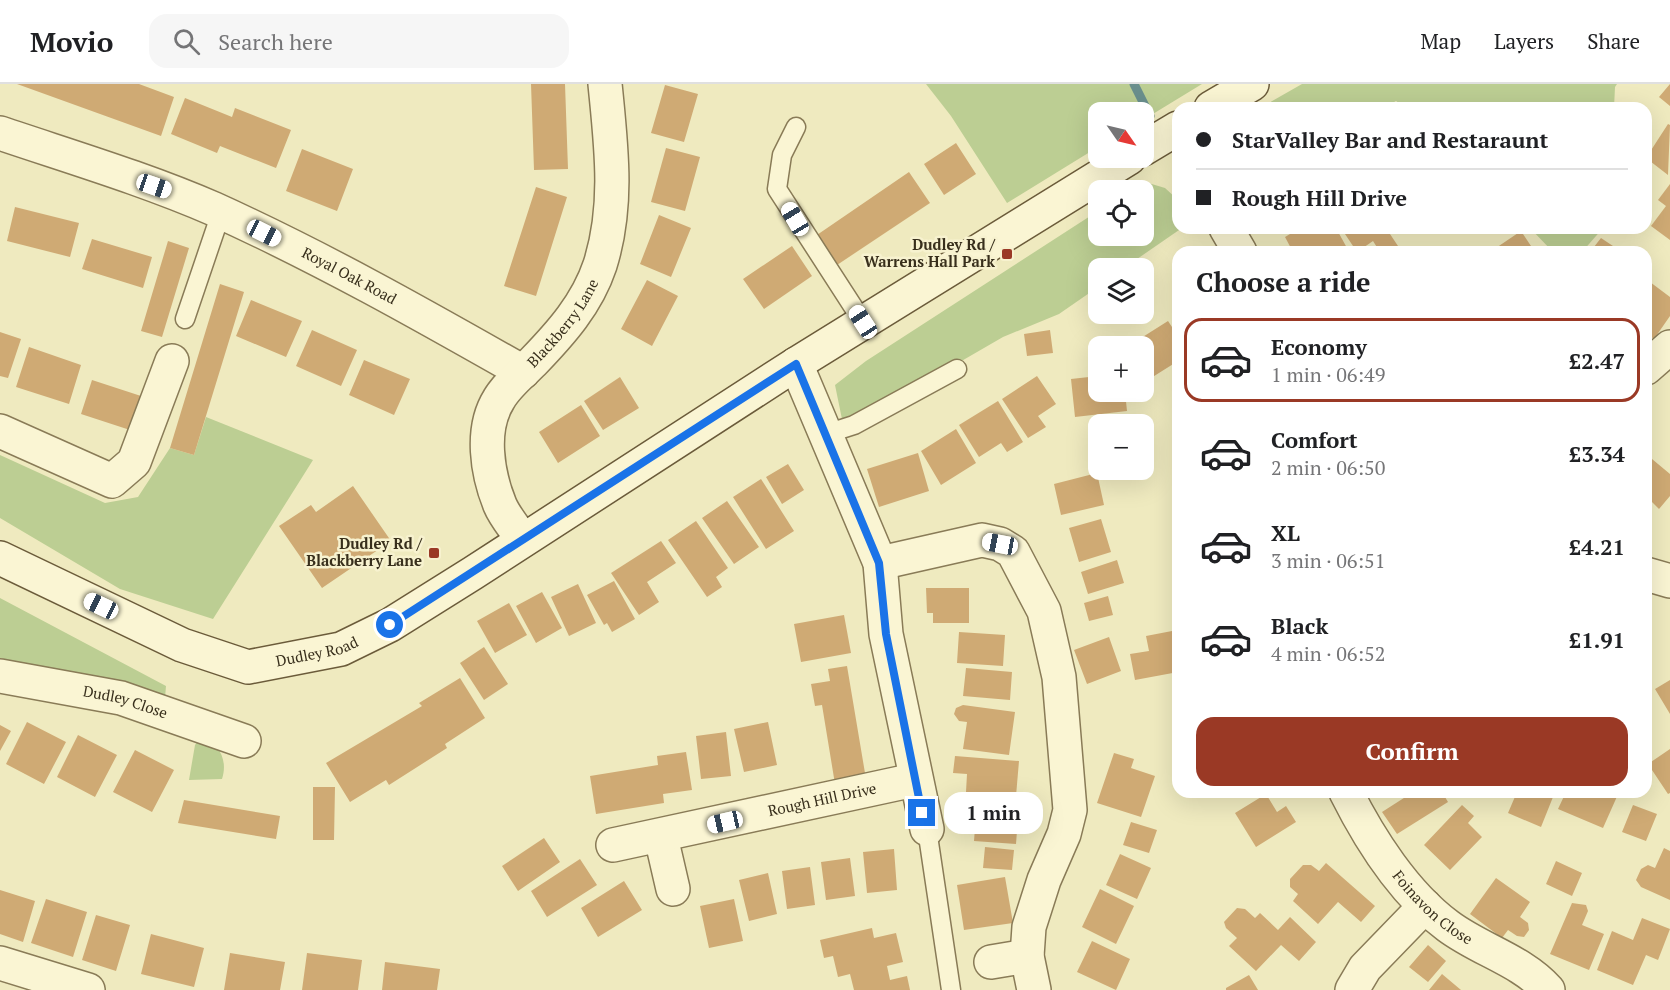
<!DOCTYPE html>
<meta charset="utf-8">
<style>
:root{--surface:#fff;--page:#f6f6f6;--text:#202124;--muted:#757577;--line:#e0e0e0;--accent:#9a3925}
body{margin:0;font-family:"PT Serif",serif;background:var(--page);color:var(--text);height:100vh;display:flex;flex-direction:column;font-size:22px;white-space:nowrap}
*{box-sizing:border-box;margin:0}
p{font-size:20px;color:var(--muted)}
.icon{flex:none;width:33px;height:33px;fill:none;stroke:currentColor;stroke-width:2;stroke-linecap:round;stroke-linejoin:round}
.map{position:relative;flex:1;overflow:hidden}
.details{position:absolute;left:1172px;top:162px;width:480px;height:552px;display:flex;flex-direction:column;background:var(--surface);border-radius:18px;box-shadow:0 6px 24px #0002}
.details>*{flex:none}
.hud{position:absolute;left:1172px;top:18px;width:480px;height:132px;border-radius:18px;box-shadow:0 6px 24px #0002;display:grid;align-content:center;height:132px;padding:0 24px;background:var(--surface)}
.needle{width:39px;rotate:124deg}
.controls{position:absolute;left:1088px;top:18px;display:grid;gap:12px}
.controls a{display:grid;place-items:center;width:66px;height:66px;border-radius:12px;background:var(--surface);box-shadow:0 6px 24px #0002;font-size:30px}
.end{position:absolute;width:27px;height:27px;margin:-14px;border:8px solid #1a73e8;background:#fff;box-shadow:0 0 0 3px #fff}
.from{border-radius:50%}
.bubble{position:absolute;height:42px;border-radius:18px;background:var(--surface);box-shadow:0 6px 24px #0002;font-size:20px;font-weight:700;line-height:42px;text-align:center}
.car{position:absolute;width:18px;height:36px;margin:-18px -9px;border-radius:8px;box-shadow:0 0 4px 2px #0007;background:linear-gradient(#fff 24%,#345 0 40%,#fff 0 76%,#345 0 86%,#fff 0)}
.hud b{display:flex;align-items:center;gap:21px;height:57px;font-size:22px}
.hud b+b{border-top:2px solid var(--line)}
.hud i{width:15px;height:15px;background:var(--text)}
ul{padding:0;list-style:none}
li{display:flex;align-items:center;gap:18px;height:84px;margin:0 12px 9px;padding:0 12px;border:3px solid transparent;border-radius:18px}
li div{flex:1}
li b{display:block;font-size:22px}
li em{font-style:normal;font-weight:700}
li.active{border-color:var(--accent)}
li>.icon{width:54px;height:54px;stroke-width:1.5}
h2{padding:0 24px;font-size:27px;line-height:72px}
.action{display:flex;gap:12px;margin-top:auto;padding:12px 24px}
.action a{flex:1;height:69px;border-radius:18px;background:var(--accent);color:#fff;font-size:24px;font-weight:700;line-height:69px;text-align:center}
header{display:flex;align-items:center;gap:36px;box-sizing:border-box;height:84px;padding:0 30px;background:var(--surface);border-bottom:2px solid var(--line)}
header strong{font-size:28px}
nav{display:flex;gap:33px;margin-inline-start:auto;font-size:21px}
.search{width:420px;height:54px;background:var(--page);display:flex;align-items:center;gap:15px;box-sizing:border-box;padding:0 21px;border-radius:18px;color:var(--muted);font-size:22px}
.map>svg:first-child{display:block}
.green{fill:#bcce93}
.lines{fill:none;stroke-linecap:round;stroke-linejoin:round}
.stream{stroke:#6a8f8d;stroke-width:9}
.building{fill:#cfaa74}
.service-casing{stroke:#897b57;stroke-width:21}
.minor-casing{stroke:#897b57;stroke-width:36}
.secondary-casing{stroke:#6b5b3a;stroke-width:36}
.service{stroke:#faf5d3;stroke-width:18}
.minor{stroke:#faf5d3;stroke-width:33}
.secondary{stroke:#faf5d3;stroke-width:33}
.route{stroke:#1a73e8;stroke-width:8}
.poi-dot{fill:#9a3925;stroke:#f7f2cf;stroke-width:2}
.labels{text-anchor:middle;stroke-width:5;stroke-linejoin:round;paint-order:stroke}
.poi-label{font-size:15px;font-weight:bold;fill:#382f1c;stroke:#f7f2cf;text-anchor:end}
.street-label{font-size:15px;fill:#382f1c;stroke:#f7f2cf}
</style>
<header>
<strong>Movio</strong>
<div class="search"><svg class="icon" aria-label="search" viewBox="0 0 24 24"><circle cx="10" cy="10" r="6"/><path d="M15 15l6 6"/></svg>Search here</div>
<nav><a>Map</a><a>Layers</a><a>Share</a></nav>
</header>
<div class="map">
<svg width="1670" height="906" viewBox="0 0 1670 906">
<rect width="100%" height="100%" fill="#efeabf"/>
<path class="green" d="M926,0H1202L1143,36V28H1098V63L1007,119L951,32Z
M1302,0H1617L1615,3L1614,24H1406L1396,17L1383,24H1260Z
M1145,98L1165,104L1177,115L1178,144H1182L1124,184H1098V203L1059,230L1003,253L844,345L835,301L866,277L1098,127V152H1143V106H1132Z
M1530,144H1603L1582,168H1553Z
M206,333L313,376L213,535L120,505L0,434V371L105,419L138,413L170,364L194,371Z
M0,514L166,602L165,614L0,574Z
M200,654C220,658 228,677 222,695L189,696L195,661Z"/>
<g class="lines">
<path class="stream" d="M1134,0L1150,32"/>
</g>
<path class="building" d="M17,0H139L174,13L161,52Z
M531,0H565L568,85L534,86Z
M1670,0V22L1659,13Z
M665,1L698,10L684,58L651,49Z
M185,14L232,33L235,24L291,46L276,84L220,62L217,69L171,50Z
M1668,40L1670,41L1668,91L1646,74Z
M956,59L976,90L944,111L924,80Z
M666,64L700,73L685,127L651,118Z
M302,65L353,85L337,127L286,107Z
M909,88L930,119L834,183L814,153Z
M1670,100V156L1651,142L1666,122L1658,116Z
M536,103L567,113L536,212L504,202Z
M15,123L79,139L70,173L7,157Z
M659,131L691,144L671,193L640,180Z
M1300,144H1336L1347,164L1339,168H1293L1285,153Z
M1341,144H1386L1398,162L1388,168H1380L1373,157L1357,168Z
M1521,147L1535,168H1490Z
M1601,154L1622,168H1590Z
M92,155L152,173L143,204L82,185Z
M168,157L189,164L162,253L141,247Z
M792,162L812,192L764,225L743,195Z
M1646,195L1670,213V232L1654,255L1646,249Z
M647,196L678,212L652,262L621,245Z
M220,200L244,208L194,371L170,364Z
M251,216L302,237L286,273L236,252Z
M1168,237L1178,252V277L1151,294L1143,280V262L1130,261Z
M312,246L357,266L341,302L296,282Z
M1050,246L1053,269L1027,272L1024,250Z
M0,248L21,255L8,294L0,292Z
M29,263L81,281L69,320L16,303Z
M364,276L410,295L394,331L349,311Z
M1037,292L1056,320L1038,332L1046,343L1028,354L1002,315Z
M1098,292V308H1125L1127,327L1075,333L1071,295Z
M620,293L639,324L603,346L584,317Z
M92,296L141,312L130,346L81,330Z
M998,317L1023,358L1007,368L1001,359L979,373L959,341Z
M581,321L600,352L558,379L539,348Z
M956,345L976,379L941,401L921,367Z
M918,369L929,407L879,423L867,385Z
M1652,375L1670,390V412L1659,425L1651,417L1646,423V384Z
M788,380L804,406L782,420L766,393Z
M1097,389L1104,421L1061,431L1054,400Z
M761,395L794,447L766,465L733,413Z
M353,402L391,457L322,504L279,442L311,421L316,428Z
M727,417L759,463L734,480L702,434Z
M1101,435L1111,468L1079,478L1069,444Z
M696,437L728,484L716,493L722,503L707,513L668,456Z
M661,457L676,479L647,498L659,518L639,531L611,489Z
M1117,476L1124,499L1088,510L1081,488Z
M614,497L635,535L612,548L607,539L604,541L587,511Z
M578,500L596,539L569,552L551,513Z
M926,504H969V539H933V529H927Z
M542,508L562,544L536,559L516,522Z
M1108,512L1113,531L1089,537L1084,519Z
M509,519L527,551L495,569L477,537Z
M844,531L851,569L801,578L794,540Z
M1172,547L1178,588L1135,596L1130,570L1149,567L1146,552Z
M959,548L1005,551L1003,582L957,579Z
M1109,553L1121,587L1087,600L1074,566Z
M484,563L508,600L484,616L460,579Z
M847,582L866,695L835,700L822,621L815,622L811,600L830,597L828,585Z
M966,584L1012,588L1010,616L963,612Z
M460,594L485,634L445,660L447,664L389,701L386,696L350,718L326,679L422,622L419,619Z
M1670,596V630L1655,605Z
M963,621L1015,628L1009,671L963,665L967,638L959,637L954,630L956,624Z
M27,638L66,658L44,700L6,680Z
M768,638L777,681L744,688L734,645Z
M0,641L11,647L0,667Z
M726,648L731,692L701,695L696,652Z
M78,651L117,671L95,713L57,693Z
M1670,665V709L1668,710L1648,680Z
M135,666L174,686L152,728L113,708Z
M686,668L692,706L663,710L664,719L596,730L590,692L658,681L657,672Z
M1114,669L1134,675L1131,684L1155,692L1141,733L1097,719Z
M955,672L1019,677L1016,712L966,708L967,690L953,689Z
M313,703H335L334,756H313Z
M1405,708H1442L1448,718L1397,750L1382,728L1407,712Z
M1517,708H1555L1541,743L1508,729Z
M1566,708H1619L1603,744L1558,725Z
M1266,710L1277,728L1286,722L1296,738L1256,763L1235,729Z
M184,716L280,732L276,755L178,739Z
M971,716L1019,720L1016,760L974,757L976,731H967L964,726Z
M1462,721L1474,732L1468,739L1482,753L1450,786L1424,761Z
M1633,721L1657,730L1646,757L1622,748Z
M1131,738L1157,746L1149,769L1123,761Z
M544,754L560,778L518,807L502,782Z
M985,763L1014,766L1012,786L983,784Z
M1664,764L1670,767V816L1641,803L1636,796L1641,785L1648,781L1655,784Z
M894,765L897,806L867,809L863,768Z
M1120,770L1151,784L1137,815L1106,801Z
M850,774L855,812L826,816L821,778Z
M580,775L597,801L547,833L531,807Z
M1556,777L1582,789L1572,812L1546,800Z
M1326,779L1375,822L1361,838L1338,818L1318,840L1293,817L1298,810L1290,803V795L1303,781H1311L1319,787Z
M810,783L815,821L787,825L782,787Z
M768,789L777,830L749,837L739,796Z
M1005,793L1013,839L964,846L957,801Z
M1496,794L1530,818L1520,833L1528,839L1529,846L1524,853L1517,852L1508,846L1502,854L1470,830Z
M624,797L642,826L598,853L581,824Z
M1100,805L1134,822L1116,860L1082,843Z
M0,806L35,817L23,858L0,850Z
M46,815L87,828L73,873L31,859Z
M734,815L743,857L709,864L700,822Z
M1572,819L1586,821L1588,827L1582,841L1604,850L1589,886L1550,870Z
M1237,824L1245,825L1255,834L1260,829L1278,846L1290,833L1316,858L1299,877L1281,861L1256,887L1229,862L1237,854L1226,844L1224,838Z
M96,831L130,841L116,887L82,876Z
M1642,834L1670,845L1658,876L1646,871L1633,901L1597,886L1612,847L1633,856Z
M872,844L874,854L896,849L903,878L887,882L890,896L907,892L910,906H854L850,890L838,893L833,872L824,874L820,856Z
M151,850L204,864L194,903L141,890Z
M1092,857L1130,875L1116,906L1077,888Z
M1428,861L1446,877L1428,898L1409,883Z
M230,869L285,878L280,906H224Z
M307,869L362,876L358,906H302Z
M385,878L440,885L437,906H382Z
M1442,890L1461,906H1429Z
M1249,891L1258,906H1226V904Z"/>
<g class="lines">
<g class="service-casing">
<path id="service" d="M796,43L782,71L777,105L863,238
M185,235L221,129
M826,350L854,341L957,285
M927,745L951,906"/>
</g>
<g class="minor-casing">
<g id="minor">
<path id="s1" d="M0,49C71,73 145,95 214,125C320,173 421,230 523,288"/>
<path d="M1226,144L1240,168"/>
<path d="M796,280L880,479L886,550L927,745"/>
<path d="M1646,284L1670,263"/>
<path d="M0,347L112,397L134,378L172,277"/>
<path id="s2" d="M522,455C515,444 505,433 500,421C487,389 480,345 499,315C507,301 522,289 533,278C561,249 587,220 600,181C619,121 611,61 605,0"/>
<path d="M880,479L982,456L1000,460L1013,468L1044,527L1059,593L1070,726L1064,750L1044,796L1029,843L1027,872L1034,906"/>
<path d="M1646,490L1670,497"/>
<path id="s3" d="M0,592L121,614L244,657"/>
<path id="s4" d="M1346,708C1370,756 1405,810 1448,842C1480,866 1521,876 1548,906"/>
<path d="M661,753L673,805"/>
<path id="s5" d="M613,761L914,696"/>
<path d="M991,878L1027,872"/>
<path d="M0,879L88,906"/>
<path d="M1352,906L1365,884L1425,822"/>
</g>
</g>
<g class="secondary-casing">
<g id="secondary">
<path d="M1211,24L1252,0"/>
<path d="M1143,65L1178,44"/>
<path id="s6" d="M0,474L182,561L248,583L341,565L390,541L473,489L796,280L1129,74"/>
</g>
</g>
<use href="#service" class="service"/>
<use href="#minor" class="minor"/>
<use href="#secondary" class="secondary"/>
</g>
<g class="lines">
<path class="route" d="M390,541L796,280L879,479L886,550L922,729"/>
</g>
<g class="poi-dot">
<rect x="1001" y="164" width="12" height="12" rx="3"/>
<rect x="428" y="463" width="12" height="12" rx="3"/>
</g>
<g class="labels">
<g class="poi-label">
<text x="995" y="166">Dudley Rd /<tspan x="995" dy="17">Warrens Hall Park</tspan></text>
<text x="422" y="465">Dudley Rd /<tspan x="422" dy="17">Blackberry Lane</tspan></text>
</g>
<g class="street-label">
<text dy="5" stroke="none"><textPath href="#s1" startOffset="378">Royal Oak Road</textPath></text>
<text dy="5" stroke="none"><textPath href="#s2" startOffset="250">Blackberry Lane</textPath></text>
<text dy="5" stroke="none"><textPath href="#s6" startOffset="342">Dudley Road</textPath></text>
<text dy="5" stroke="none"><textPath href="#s3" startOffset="128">Dudley Close</textPath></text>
<text dy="5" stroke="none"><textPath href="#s5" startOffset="214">Rough Hill Drive</textPath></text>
<text dy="5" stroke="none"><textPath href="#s4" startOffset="146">Foinavon Close</textPath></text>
</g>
</g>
</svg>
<div class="controls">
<a><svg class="needle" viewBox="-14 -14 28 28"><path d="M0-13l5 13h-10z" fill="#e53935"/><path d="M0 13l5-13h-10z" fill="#757577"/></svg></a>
<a><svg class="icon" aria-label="locate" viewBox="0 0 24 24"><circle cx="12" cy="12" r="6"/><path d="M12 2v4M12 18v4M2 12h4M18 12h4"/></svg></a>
<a><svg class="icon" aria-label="layers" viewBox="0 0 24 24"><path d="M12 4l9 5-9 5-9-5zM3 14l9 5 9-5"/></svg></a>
<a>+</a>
<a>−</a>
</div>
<i class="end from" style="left:390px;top:541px"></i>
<i class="end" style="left:922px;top:729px"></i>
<div class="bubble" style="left:944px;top:708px;width:99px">1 min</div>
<i class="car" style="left:154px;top:102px;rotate:109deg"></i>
<i class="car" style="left:795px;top:135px;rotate:329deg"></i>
<i class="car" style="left:264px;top:149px;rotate:117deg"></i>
<i class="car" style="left:863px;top:238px;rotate:327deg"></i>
<i class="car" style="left:1000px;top:460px;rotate:281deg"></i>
<i class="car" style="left:101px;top:522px;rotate:295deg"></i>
<i class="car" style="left:725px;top:738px;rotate:257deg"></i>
<div class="hud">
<b><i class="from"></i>StarValley Bar and Restaraunt</b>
<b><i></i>Rough Hill Drive</b>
</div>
<section class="details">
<h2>Choose a ride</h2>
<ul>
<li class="active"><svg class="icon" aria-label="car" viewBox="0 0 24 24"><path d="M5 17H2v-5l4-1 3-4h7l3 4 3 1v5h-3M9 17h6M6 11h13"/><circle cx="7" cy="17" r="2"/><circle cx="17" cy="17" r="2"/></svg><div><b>Economy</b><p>1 min · 06:49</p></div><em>£2.47</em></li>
<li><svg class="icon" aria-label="car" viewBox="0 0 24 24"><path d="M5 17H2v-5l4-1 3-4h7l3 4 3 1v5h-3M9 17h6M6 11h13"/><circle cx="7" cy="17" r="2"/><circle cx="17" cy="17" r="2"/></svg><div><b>Comfort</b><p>2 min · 06:50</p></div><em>£3.34</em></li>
<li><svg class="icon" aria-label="car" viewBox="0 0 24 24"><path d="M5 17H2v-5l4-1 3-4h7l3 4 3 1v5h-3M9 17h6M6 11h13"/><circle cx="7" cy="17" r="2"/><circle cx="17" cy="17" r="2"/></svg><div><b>XL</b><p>3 min · 06:51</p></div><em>£4.21</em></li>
<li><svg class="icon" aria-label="car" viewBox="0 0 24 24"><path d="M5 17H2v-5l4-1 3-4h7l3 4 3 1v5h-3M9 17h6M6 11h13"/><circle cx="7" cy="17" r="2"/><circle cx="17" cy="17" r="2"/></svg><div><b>Black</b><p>4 min · 06:52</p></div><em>£1.91</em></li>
</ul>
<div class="action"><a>Confirm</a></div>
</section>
</div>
